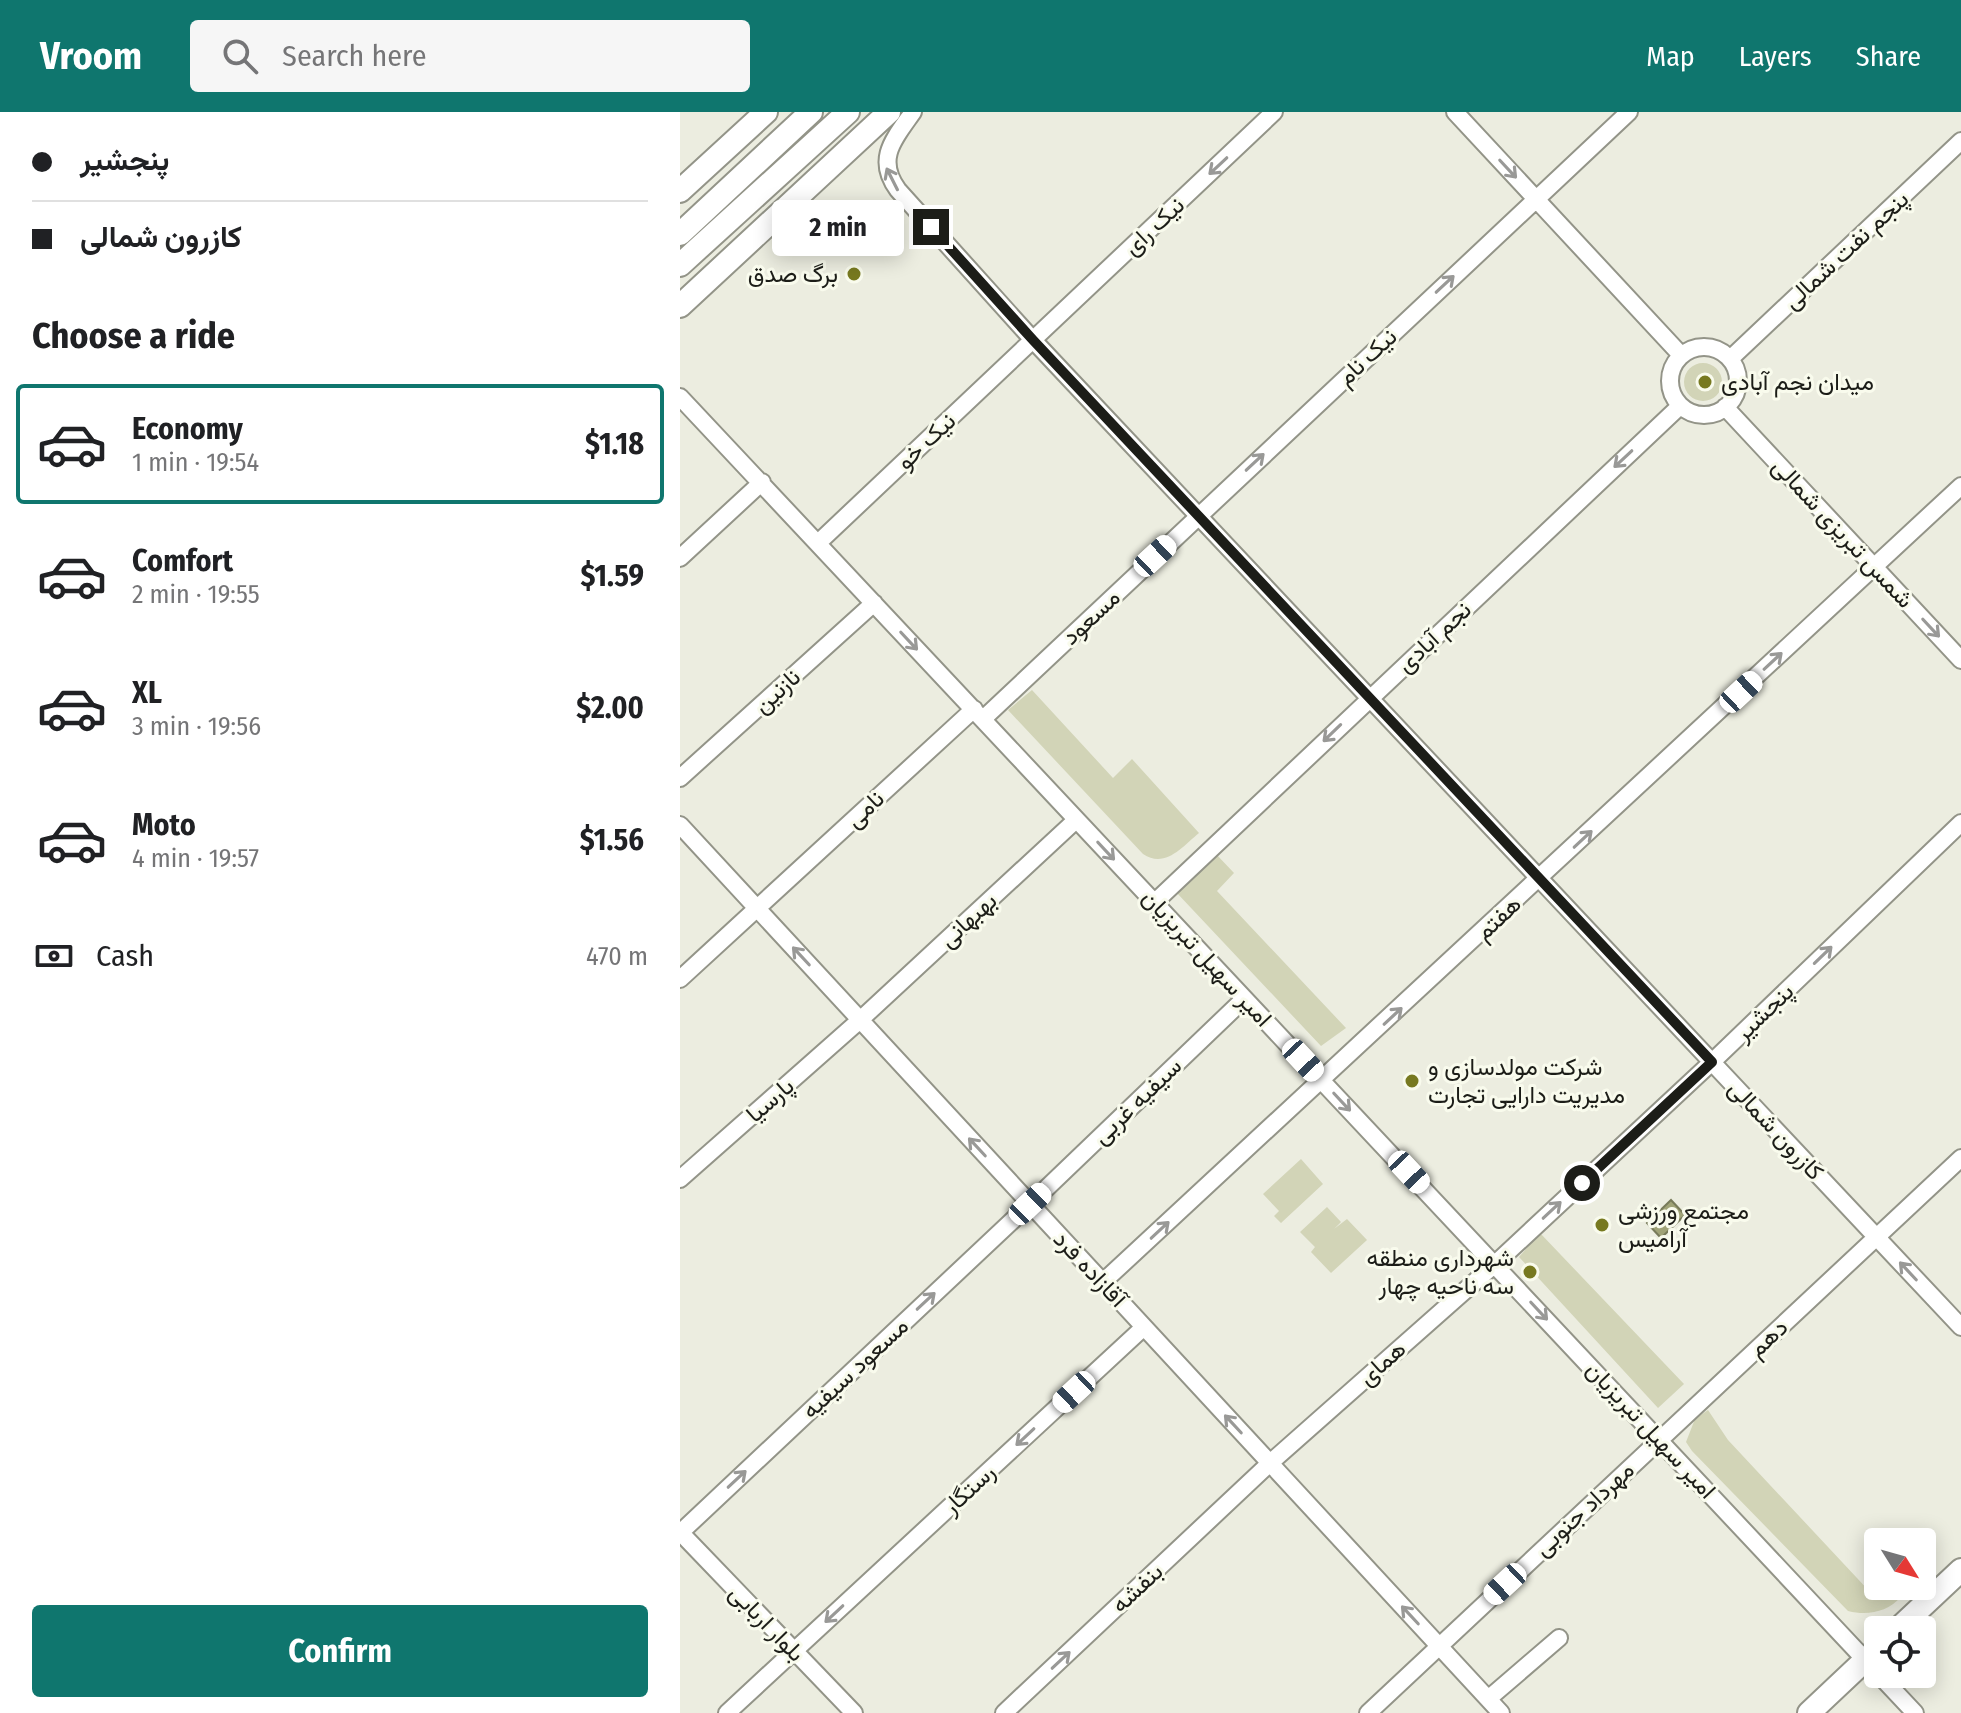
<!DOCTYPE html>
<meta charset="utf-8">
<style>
:root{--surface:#fff;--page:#f6f6f6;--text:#202124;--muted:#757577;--line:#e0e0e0;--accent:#0f766e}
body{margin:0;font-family:"Fira Sans Condensed",Vazirmatn,sans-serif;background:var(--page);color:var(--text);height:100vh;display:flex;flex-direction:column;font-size:30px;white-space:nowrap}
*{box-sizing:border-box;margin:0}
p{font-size:26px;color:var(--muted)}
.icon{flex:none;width:44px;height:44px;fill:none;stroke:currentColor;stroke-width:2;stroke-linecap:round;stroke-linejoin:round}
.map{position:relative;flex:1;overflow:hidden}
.panel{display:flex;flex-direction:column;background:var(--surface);width:680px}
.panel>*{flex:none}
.guide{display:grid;align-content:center;height:176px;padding:0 32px;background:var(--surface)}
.needle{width:52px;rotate:127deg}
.buttons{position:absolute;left:1184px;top:1416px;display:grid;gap:16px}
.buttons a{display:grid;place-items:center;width:72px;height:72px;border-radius:8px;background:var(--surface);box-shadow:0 4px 20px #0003;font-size:40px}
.end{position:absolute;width:36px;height:36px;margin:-18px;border:10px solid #1c1d18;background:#fff;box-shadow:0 0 0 4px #fff}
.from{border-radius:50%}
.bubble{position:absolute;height:56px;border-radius:8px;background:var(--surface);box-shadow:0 4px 20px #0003;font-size:26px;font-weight:700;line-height:56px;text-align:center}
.car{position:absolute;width:24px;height:48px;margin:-24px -12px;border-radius:10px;box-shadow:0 0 6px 2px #0007;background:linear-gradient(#fff 24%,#345 0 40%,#fff 0 76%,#345 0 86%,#fff 0)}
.guide b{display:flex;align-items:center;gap:28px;height:76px;font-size:30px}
.guide b+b{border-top:2px solid var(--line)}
.guide i{width:20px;height:20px;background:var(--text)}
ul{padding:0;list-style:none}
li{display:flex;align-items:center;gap:24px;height:120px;margin:0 16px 12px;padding:0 16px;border:4px solid transparent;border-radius:8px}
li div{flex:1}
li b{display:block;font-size:30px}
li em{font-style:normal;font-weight:700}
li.active{border-color:var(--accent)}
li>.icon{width:72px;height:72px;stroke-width:1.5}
h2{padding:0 32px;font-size:36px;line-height:96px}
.pay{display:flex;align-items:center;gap:20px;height:88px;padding:0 32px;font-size:30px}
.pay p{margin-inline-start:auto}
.primary-button{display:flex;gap:16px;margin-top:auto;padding:16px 32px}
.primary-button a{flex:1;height:92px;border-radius:8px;background:var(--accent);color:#fff;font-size:32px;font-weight:700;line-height:92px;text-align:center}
header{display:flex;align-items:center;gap:48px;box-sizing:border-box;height:112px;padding:0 40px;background:var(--accent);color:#fff}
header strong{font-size:38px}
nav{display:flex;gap:44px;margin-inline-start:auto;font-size:28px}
.search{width:560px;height:72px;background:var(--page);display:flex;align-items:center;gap:20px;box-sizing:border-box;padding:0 28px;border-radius:8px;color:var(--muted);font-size:30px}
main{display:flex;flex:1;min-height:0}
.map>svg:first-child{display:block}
.green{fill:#d2d4b7}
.water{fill:#a0a377;stroke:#787b5a;stroke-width:2}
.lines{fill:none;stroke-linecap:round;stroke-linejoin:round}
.minor-casing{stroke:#939488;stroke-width:20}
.secondary-casing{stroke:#939488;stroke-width:26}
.minor{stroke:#fff;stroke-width:16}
.secondary{stroke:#fff;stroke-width:22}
.oneway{stroke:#999997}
.route{stroke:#1c1d18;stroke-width:10}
.poi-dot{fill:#777920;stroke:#f9fbed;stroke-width:3}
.labels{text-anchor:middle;stroke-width:6;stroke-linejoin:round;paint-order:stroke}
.street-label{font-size:24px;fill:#1c1d18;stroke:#f9fbed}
.poi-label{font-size:24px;fill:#1c1d18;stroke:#f9fbed;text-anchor:start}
</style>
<header>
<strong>Vroom</strong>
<div class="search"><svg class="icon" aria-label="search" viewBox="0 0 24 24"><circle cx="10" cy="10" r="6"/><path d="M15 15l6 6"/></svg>Search here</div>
<nav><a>Map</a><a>Layers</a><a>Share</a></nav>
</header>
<main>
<section class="panel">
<div class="guide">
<b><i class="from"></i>پنجشیر</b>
<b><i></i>کازرون شمالی</b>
</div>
<h2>Choose a ride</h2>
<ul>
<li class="active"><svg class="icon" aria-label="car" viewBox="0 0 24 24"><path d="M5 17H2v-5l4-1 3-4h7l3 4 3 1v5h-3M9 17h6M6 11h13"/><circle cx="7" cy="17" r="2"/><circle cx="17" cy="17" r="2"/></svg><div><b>Economy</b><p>1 min · 19:54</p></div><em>$1.18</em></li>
<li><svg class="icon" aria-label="car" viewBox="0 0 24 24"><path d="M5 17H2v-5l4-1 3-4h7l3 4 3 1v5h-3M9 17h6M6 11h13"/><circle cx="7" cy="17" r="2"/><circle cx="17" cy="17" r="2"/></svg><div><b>Comfort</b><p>2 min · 19:55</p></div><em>$1.59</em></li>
<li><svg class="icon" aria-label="car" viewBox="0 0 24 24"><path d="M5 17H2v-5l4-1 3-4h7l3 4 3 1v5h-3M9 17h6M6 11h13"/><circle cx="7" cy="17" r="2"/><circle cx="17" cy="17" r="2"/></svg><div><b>XL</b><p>3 min · 19:56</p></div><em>$2.00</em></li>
<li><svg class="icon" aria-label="car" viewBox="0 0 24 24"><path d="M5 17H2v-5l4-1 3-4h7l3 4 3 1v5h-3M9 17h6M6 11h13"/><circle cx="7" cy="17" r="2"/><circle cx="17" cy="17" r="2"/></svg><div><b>Moto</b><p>4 min · 19:57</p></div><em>$1.56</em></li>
</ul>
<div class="pay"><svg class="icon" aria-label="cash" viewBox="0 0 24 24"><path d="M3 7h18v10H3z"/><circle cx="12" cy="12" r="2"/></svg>Cash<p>470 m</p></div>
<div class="primary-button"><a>Confirm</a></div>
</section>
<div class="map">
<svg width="1281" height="1601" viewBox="0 0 1281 1601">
<rect width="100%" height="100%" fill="#ecede0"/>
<path class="green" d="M1004 270a19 19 0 1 1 38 0a19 19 0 1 1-38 0Z
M352,578L433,666L452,647L519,721C502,735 485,757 463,742L328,598Z
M536,742L554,761L537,779L666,916L641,934L496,780Z
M621,1047L643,1072L601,1111L594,1104L599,1099L583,1082Z
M647,1095L661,1110L654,1117L667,1107L687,1128L651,1161L631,1140L635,1135L620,1120Z
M860,1121L1004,1272L978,1296L839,1145Z
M1028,1298L1048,1328L1191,1481L1221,1485C1207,1500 1188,1504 1168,1499L1012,1339L1006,1330L1015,1307Z"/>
<path class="water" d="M991,1088L1005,1103L981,1126L967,1111Z"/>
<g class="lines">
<g class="minor-casing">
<path id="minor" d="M233,0C214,27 195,47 218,78L353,228L1281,1215
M775,0L1001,243
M990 269a34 34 0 1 1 68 0a34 34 0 1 1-68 0Z
M1050,247L1281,29
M0,285L1235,1601
M1045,295L1281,548
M138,431L594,0
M0,446L82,370
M303,607L949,0
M0,666L194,491
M0,713L821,1601
M475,790L1000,294
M0,867L294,597
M0,1067L180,908L396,708
M423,1170L1281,374
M0,1420L174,1601
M0,1421L350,1092L564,887
M808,1587L879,1526
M47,1601L464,1215
M324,1601L590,1351L815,1152L1032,950L1281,711
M688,1601L1281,1046"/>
</g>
<g class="secondary-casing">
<path id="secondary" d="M0,79L86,0
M0,122L131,0
M0,153L168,0
M0,194L209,0
M1217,1518L1281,1458
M1129,1601L1198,1536"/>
</g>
<use href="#minor" class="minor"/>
<use href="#secondary" class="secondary"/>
</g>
<defs><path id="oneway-shaft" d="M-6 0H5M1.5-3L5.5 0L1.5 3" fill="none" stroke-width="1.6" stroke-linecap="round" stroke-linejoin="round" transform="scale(2)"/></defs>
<g class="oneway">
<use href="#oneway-shaft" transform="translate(538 54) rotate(137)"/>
<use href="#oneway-shaft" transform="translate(828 57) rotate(47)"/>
<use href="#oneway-shaft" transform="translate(212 67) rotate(-117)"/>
<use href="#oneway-shaft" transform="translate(765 172) rotate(-43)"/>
<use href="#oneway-shaft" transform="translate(943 347) rotate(137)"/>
<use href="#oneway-shaft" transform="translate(575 350) rotate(-43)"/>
<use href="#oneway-shaft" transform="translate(1251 516) rotate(47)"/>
<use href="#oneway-shaft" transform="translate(229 529) rotate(47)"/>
<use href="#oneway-shaft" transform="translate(1093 549) rotate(-43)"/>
<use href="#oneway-shaft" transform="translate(652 621) rotate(136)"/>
<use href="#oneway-shaft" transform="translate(903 727) rotate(-43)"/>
<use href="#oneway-shaft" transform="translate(426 739) rotate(47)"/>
<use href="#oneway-shaft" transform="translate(1143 843) rotate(-44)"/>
<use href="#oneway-shaft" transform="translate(121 844) rotate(-133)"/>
<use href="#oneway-shaft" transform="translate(713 904) rotate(-43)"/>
<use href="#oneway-shaft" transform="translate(662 990) rotate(47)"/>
<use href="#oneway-shaft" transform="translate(297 1035) rotate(-133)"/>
<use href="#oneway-shaft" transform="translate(872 1098) rotate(-43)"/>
<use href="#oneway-shaft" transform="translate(480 1118) rotate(-43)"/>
<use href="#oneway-shaft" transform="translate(1228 1159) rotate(-133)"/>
<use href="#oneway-shaft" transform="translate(246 1189) rotate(-43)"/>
<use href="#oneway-shaft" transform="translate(859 1199) rotate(47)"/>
<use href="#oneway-shaft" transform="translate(553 1312) rotate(-133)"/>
<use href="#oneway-shaft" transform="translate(345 1325) rotate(137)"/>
<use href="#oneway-shaft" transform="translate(57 1367) rotate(-43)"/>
<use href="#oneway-shaft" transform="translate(154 1502) rotate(137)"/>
<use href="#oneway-shaft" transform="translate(730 1503) rotate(-133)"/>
<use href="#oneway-shaft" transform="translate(381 1548) rotate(-43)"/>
</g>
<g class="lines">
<path class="route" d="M251,115L353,228L1032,950L902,1071"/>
</g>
<g class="poi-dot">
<circle cx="174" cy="162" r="8"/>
<circle cx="1025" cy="270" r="8"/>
<circle cx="732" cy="969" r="8"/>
<circle cx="922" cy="1113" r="8"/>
<circle cx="850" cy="1160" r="8"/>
</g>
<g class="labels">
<g class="street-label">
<text transform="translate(474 114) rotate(-43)" y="8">نیک رای</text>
<text transform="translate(1166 138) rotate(-43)" y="8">پنجم نفت شمالی</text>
<text transform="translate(687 245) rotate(-43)" y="8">نیک نام</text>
<text transform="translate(246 329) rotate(-43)" y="8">نیک خو</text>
<text transform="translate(1163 421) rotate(47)" y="8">شمس تبریزی شمالی</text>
<text transform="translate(411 505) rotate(-43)" y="8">مسعود</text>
<text transform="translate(754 525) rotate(-43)" y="8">نجم آبادی</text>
<text transform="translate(97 579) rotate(-42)" y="8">نازنین</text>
<text transform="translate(185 697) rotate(-43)" y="8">نامی</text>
<text transform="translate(818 806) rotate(-43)" y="8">هفتم</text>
<text transform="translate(288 808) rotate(-43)" y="8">بهبهانی</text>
<text transform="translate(527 846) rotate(47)" y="8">امیر سهیل تبریزیان</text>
<text transform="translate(1084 900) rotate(-44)" y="8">پنجشیر</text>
<text transform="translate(90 988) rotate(-41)" y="8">پارسیا</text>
<text transform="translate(457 989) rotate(-44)" y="8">سیفیه غربی</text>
<text transform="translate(1096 1018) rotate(47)" y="8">کازرون شمالی</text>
<text transform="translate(410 1157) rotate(47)" y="8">آقازاده فرد</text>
<text transform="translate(1088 1226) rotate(-43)" y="8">دهم</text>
<text transform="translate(702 1251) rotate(-42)" y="8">همای</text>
<text transform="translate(175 1256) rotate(-43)" y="8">مسعود سیفیه</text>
<text transform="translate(971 1318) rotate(47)" y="8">امیر سهیل تبریزیان</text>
<text transform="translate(289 1377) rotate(-43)" y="8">رستگار</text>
<text transform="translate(904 1397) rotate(-43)" y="8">مهرداد جنوبی</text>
<text transform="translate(457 1476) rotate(-43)" y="8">بنفشه</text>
<text transform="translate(87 1511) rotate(46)" y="8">بلوار اربابی</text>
</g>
<g class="poi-label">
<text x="158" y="170" text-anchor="end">برگ صدق</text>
<text x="1041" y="278">میدان نجم آبادی</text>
<text x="748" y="963">شرکت مولدسازی و<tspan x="748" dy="28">مدیریت دارایی تجارت</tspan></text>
<text x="938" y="1107">مجتمع ورزشی<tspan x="938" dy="28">آرامیس</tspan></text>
<text x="834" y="1154" text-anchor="end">شهرداری منطقه<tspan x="834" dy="28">سه ناحیه چهار</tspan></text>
</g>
</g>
</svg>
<div class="buttons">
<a><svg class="needle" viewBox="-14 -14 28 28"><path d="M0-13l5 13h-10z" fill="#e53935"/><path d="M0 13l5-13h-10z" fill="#757577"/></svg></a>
<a><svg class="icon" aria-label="locate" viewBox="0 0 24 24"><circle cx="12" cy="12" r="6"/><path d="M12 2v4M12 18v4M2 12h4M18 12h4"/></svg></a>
</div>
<i class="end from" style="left:902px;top:1071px"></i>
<i class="end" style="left:251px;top:115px"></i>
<div class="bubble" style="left:92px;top:88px;width:132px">2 min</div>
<i class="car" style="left:475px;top:444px;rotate:47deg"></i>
<i class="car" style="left:1061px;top:580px;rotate:47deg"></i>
<i class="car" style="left:623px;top:948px;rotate:137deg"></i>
<i class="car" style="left:729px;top:1060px;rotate:137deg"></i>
<i class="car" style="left:350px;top:1092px;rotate:46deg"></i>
<i class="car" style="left:394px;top:1280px;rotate:227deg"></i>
<i class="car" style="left:825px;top:1472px;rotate:227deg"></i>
</div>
</main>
